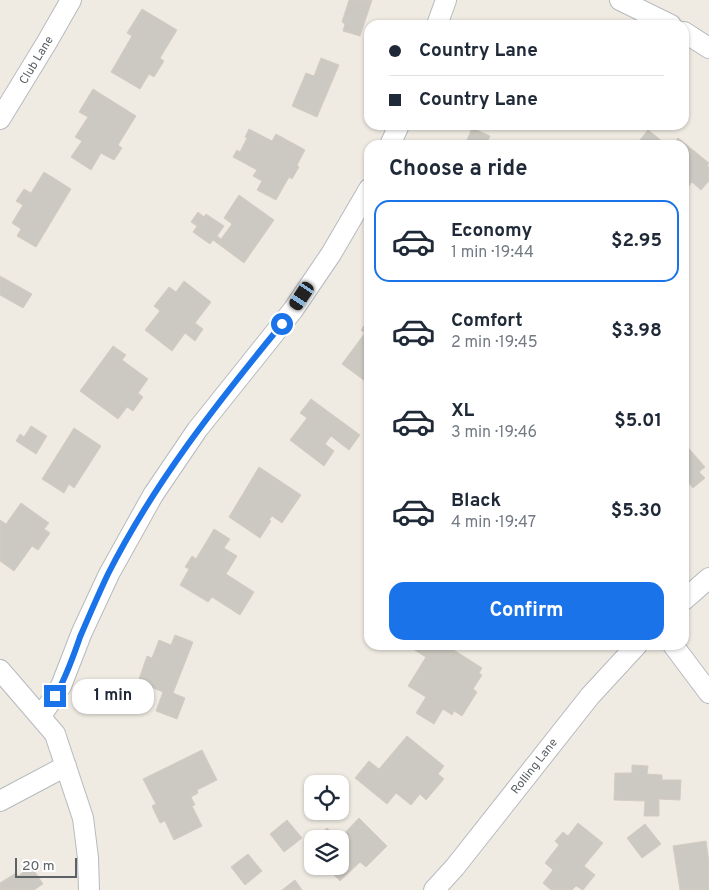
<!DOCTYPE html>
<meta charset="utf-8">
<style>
:root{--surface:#fff;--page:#f2f2f3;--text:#1f2937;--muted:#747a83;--line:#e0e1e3;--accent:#1a73e8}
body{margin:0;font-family:Overpass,sans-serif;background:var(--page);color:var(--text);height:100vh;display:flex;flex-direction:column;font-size:19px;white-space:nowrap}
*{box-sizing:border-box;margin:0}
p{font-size:16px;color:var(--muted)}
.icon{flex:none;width:28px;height:28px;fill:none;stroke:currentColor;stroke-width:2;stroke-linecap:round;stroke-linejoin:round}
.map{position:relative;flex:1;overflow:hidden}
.panel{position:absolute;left:364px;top:140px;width:325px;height:510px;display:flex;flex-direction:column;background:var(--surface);border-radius:15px;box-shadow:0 1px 4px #0004}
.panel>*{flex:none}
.hud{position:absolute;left:364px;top:20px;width:325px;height:110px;border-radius:15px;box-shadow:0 1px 4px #0004;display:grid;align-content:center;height:110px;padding:0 25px;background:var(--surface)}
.tools{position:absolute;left:304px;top:775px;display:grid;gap:10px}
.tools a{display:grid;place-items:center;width:45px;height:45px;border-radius:10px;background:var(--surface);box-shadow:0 1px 4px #0004;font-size:25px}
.scale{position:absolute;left:15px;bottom:12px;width:62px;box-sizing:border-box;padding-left:5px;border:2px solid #5b6165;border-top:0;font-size:14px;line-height:18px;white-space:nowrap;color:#5b6165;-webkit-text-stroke:4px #fff;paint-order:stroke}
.end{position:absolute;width:22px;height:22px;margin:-11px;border:6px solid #1a73e8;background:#fff;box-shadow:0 0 0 2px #fff}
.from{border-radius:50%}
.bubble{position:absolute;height:35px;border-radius:15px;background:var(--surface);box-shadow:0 1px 4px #0004;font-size:16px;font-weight:700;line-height:35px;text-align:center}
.car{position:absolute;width:15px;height:30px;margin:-15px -8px;border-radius:6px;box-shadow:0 0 4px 1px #0007;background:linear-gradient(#222 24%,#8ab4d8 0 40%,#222 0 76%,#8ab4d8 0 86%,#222 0)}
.hud b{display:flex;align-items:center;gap:18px;height:48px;font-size:19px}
.hud b+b{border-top:1px solid var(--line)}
.hud i{width:12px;height:12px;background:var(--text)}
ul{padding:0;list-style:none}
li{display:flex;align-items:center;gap:15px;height:82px;margin:0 10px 8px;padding:0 15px;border:2px solid transparent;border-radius:15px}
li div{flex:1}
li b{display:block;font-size:19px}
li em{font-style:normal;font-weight:700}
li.selected{border-color:var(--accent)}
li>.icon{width:45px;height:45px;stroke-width:1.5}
h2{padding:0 25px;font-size:22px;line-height:60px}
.primary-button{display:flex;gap:10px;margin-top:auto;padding:10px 25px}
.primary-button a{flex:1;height:58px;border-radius:15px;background:var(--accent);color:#fff;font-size:20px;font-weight:700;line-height:58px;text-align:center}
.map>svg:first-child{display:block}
.building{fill:#ccc8c2;stroke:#d4ccc1}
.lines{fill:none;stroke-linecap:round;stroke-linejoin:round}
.minor-casing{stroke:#b6babe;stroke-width:22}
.minor{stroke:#fff;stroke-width:20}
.route{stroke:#1a73e8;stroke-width:6}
.labels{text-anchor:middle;stroke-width:4;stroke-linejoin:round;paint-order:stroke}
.street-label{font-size:12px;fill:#5b6165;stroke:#fff}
</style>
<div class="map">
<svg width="709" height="890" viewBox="0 0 709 890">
<rect width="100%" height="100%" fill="#efebe3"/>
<path class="building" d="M349,0H372L360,36L343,31L345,24L342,22Z
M142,9L177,30L160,58L164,61L154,77L149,74L140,89L111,72L132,36L127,33Z
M321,58L339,65L317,117L292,106L306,73L314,76Z
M93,89L136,116L118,145L122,148L114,160L101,153L91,170L71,157L82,141L75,137L88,117L79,112Z
M472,128L490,136L486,145H465Z
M249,129L272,141L276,134L305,150L297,165L299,167L292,179L289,177L276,200L257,190L262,181L253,176L257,170L233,157L237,150L240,152L247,138L245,137Z
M648,130L667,145H636Z
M678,138L709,163L707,166L709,167V181L701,190L692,182L689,186L684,181V145H672Z
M44,172L71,189L36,247L17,236L21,229L12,223L23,205L16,201L24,189L31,193Z
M239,195L274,220L244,263L213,240L210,244L193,232L197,226L191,222L198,212L204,217L206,214L224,226L217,236L221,239L232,224L224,218Z
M0,276L32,294L23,308L0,295Z
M184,281L211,302L195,323L203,329L195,341L185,333L172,351L145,330L160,311L154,306L169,287L176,292Z
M369,319V384L342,364L365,333L361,330Z
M113,346L126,355L122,360L148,379L138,393L143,397L133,411L127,407L118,419L80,391Z
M311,399L360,435L349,450L331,436L325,444L334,451L324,466L290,440L307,418L300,413Z
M31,426L47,436L36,454L16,441L20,434L24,437Z
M74,428L101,446L74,488L69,484L64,493L42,479Z
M684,443L705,467L699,472L705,478L693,488L688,482L684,485Z
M259,467L301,495L282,523L272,516L269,520L271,521L260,538L229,517Z
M21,503L49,523L44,529L50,533L38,550L32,546L14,571L0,561V520L6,524Z
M214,529L230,539L224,548L237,556L226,574L254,592L240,615L212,597L208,602L180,585L189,569L185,567L192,556L196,559Z
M175,635L193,642L173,693L185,698L177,719L156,711L163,692L138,682L147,656L152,658L159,640L171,645Z
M413,645H446L482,668L479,673L482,675L473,689L477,692L462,716L454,711L452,715L443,709L434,724L416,713L426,697L408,686L426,657L411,648Z
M407,736L444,766L438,774L444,779L426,800L420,794L411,805L396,793L387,804L355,778L369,761L379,769Z
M202,750L217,780L197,790L198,793L191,797L195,805L192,806L202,826L174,840L165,821L160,823L152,806L156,804L143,779Z
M632,765L648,766L647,774L662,775V780H681L680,800L659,799V816H644L645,801L614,800L615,773H632Z
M359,818L387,846L366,867L360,862L340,881L325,866H340V839H339Z
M287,820L302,838L284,852L270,834Z
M578,823L603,843L584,866L595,875L583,890L576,886L572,890H551L543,883L553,870L545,863L559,845L555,841L563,832L568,836Z
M645,824L661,844L642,858L627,838Z
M327,828L339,839H316Z
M706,841L709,862V890H680L673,846Z
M312,843V854L307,848Z
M248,854L262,871L245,885L231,867Z
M31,866L43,884L34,890H0V883L16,873L18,876Z
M295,880L302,890H282Z"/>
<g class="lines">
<g class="minor-casing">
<path id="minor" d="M620,0L671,25
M437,25L446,0
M684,32L709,48
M0,119L47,42L71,0
M390,145L399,125
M684,600L709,578
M673,645L709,693
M0,670L55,734L83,818L88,858L89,890
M41,716L61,686L82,632L109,574L153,495L197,430L293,310L331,254L369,189
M0,801L66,766
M434,890L455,867L590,696L637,645"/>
</g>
<use href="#minor" class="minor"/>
</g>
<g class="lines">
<path class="route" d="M55,696C66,678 73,657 80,637C89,616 98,595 108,574C154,483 217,403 282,324"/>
</g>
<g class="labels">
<g class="street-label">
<text transform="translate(36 60) rotate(-59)" y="4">Club Lane</text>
<text transform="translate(534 766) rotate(-52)" y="4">Rolling Lane</text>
</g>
</g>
</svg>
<div class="tools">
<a><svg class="icon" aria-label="locate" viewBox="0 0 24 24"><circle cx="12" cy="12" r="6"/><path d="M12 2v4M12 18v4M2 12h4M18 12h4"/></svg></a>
<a><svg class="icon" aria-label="layers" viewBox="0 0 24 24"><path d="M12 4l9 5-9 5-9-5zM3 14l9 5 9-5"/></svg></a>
</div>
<div class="scale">20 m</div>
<i class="end from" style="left:282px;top:324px"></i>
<i class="end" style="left:55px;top:696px"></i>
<div class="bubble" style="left:72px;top:679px;width:82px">1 min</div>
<i class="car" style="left:302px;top:296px;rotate:214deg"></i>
<div class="hud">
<b><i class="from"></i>Country Lane</b>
<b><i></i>Country Lane</b>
</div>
<section class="panel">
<h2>Choose a ride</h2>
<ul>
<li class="selected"><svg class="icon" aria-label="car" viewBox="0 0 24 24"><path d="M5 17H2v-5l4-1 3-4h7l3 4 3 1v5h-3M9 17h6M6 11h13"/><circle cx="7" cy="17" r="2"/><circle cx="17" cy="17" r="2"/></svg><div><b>Economy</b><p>1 min · 19:44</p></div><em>$2.95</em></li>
<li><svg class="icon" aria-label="car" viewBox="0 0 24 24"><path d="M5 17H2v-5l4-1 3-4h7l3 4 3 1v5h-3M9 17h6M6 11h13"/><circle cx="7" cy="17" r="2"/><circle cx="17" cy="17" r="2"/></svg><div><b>Comfort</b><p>2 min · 19:45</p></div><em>$3.98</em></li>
<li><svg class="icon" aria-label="car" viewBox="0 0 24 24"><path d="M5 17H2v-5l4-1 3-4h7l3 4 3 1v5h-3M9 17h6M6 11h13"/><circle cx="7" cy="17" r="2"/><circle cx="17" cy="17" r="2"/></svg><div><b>XL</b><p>3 min · 19:46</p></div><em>$5.01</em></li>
<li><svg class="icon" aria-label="car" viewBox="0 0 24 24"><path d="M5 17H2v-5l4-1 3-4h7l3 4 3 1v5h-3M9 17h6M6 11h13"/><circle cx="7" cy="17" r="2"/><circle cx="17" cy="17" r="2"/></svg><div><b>Black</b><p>4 min · 19:47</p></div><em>$5.30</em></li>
</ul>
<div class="primary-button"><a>Confirm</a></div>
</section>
</div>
